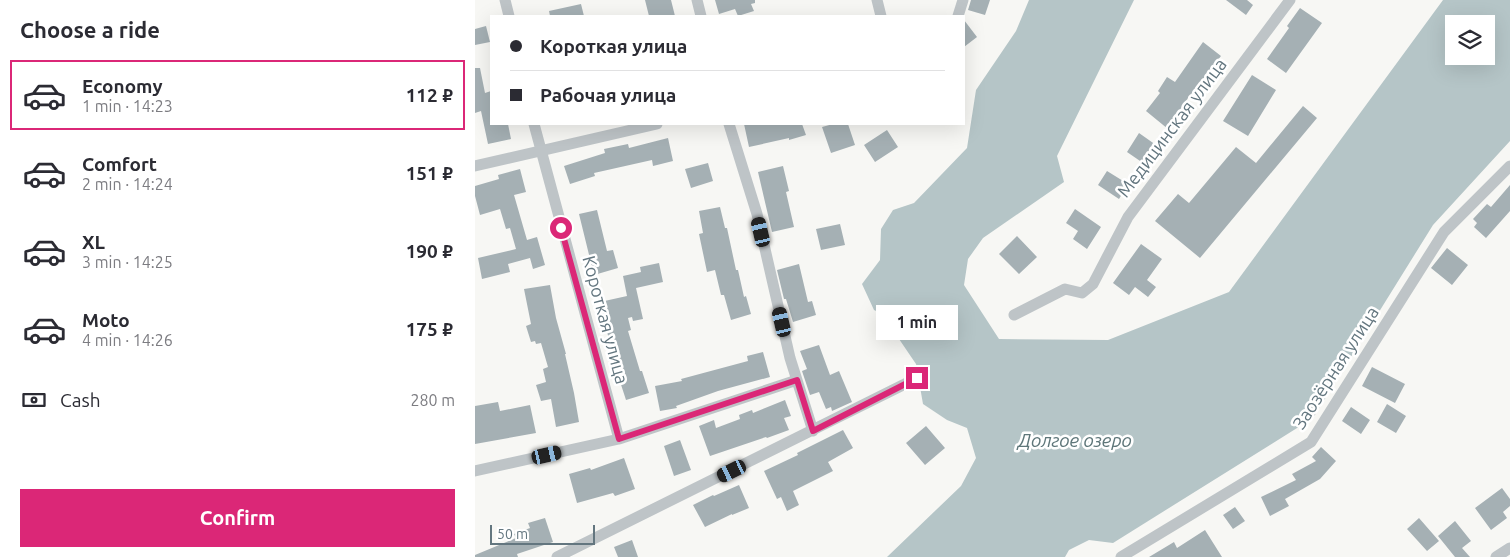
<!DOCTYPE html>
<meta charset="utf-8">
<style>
:root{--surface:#fff;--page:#f2f2f3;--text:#2b2b33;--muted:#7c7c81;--line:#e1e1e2;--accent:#db2777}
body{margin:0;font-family:Ubuntu,sans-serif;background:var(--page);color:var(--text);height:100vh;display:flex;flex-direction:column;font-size:19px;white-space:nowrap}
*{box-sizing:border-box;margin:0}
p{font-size:16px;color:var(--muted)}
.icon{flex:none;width:28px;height:28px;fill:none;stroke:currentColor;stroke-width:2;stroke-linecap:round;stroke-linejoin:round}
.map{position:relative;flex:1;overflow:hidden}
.sheet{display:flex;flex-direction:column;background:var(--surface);width:475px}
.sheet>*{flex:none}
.banner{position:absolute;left:15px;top:15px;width:475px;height:110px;border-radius:0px;box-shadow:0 5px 20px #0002;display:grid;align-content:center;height:110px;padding:0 20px;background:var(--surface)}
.buttons{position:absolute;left:970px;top:15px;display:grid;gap:10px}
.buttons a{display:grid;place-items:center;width:50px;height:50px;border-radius:0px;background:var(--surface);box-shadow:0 5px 20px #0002;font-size:25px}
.scale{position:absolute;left:15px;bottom:12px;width:105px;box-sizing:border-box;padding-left:5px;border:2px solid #63767f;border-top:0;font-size:14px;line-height:18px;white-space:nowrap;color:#63767f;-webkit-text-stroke:4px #fff;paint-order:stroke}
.end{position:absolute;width:22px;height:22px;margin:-11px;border:6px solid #db2777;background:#fff;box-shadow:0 0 0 2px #fff}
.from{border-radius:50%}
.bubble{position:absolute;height:35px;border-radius:0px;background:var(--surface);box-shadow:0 5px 20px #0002;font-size:16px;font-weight:600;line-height:35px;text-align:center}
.car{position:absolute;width:15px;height:30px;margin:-15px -8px;border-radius:6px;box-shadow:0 0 4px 1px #0007;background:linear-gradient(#222 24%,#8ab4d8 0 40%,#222 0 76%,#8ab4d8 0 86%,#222 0)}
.banner b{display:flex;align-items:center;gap:18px;height:48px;font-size:19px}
.banner b+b{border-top:1px solid var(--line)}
.banner i{width:12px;height:12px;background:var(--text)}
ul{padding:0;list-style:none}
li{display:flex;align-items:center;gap:15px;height:70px;margin:0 10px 8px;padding:0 10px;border:2px solid transparent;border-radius:0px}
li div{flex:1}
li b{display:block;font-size:19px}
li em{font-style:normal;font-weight:600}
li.selected{border-color:var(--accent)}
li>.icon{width:45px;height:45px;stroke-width:1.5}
h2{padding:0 20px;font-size:22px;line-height:60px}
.pay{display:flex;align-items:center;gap:12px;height:55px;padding:0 20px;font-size:19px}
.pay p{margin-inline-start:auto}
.cta{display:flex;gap:10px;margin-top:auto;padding:10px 20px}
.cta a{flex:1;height:58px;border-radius:0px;background:var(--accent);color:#fff;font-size:20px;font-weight:600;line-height:58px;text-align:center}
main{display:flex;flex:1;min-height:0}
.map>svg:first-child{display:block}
.water{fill:#b5c5c7;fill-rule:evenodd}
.building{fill:#a5b0b4}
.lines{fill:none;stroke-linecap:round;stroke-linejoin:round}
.minor{stroke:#bec4c7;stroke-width:11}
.route{stroke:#db2777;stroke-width:6}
.labels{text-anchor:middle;stroke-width:5;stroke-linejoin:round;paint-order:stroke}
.street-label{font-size:18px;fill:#63767f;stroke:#fff}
.water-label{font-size:19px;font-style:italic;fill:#5e7679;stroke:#fff}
</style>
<main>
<section class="sheet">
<h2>Choose a ride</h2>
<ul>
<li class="selected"><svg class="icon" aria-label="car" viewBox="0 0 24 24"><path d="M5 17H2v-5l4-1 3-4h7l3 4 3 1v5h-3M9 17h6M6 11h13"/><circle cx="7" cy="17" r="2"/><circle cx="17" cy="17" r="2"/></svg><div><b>Economy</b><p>1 min · 14:23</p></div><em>112 ₽</em></li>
<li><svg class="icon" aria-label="car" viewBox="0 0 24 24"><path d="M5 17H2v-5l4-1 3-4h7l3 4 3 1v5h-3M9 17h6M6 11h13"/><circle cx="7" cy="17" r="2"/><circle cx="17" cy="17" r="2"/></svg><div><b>Comfort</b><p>2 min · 14:24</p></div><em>151 ₽</em></li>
<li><svg class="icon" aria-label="car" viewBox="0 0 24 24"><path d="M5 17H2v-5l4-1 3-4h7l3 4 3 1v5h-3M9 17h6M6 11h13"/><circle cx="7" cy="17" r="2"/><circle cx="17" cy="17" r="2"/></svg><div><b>XL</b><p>3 min · 14:25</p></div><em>190 ₽</em></li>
<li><svg class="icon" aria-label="car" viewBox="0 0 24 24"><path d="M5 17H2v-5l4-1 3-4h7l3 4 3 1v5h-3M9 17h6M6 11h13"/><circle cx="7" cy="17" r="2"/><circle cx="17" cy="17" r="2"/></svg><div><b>Moto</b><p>4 min · 14:26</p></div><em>175 ₽</em></li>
</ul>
<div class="pay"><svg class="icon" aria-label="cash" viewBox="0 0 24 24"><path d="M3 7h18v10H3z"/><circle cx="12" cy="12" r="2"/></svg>Cash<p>280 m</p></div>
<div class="cta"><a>Confirm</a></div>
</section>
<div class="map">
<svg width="1035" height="557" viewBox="0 0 1035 557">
<rect width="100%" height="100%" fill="#f7f7f4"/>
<path class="water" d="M554,0H659L582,156L589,182L508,238L493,259L489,285L524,339L633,340L754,292L968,0H1035V141L958,225L838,418L638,543L614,540L594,550L590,557H412L486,486L501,458L492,428L472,420L448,404L441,364L424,339L416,318L399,310L387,284L405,260L406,229L418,210L439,203L492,148L501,90L541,31ZM979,24H1011V56H979Z"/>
<path class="building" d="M170,0H196L200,16H174Z
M240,0H280V3L276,4L279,11L263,16L260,9L244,14Z
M496,0H515L510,15L493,10Z
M751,0H772L778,5L771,15Z
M106,4L109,16H75L74,11Z
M825,8L847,23L811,73L792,59L814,28L812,26Z
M489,20L502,37L489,47Z
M11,26L15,42L0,45V29Z
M728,42L746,56L713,98L702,114L704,116L693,129L671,111L685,93L683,91L692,77L700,82Z
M0,68H5L10,93L16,91V124H33L36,139L13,144L6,111L0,113Z
M777,75L801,90L773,136L748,121Z
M828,106L842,118L725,258L680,221L703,194L714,203L761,147L781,163Z
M269,124H327L331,135L314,140V138L274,147Z
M358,124H373L380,145L356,153L347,127Z
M412,130L423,147L400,162L389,145Z
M664,133L681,145L668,163L652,152Z
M193,138L198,161L178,166L177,160L119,173L120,176L95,184L89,166L130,153L129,149L153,144L154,148Z
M233,163L238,181L216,188L210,169Z
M308,166L314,191L311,192L319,227L297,232L283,172Z
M45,169L51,192L39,195L52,240L62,237L70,265L58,269L55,258L33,264L35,272L7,279L3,258L41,249L35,228L31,229L25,209L5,215L0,196V186L24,179L23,175Z
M632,171L653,184L644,199L623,185Z
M1035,185V211L1011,238L999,227L1002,223L998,219L1012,204L1016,207Z
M245,207L250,228H252L261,270H263L269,297L271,296L276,314L256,320L249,295H246L240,270L232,272L224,234L228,233L224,211Z
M600,209L626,227L612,249L598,239L603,231L591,223Z
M122,210L132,251L138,250L143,268L119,275L104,214Z
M365,224L370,245L346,250L341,229Z
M542,236L562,257L544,274L524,254Z
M666,244L687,259L672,280L681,287L673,297L660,287L654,295L638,283Z
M972,248L993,265L977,285L956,268Z
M184,263L188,282L161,288L168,319L158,321L157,317L153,318L156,330L153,331L165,371H167L174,393L151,400L139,363L136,364L131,345L135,344L125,302L152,296L148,276L166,272L165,267Z
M324,264L333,302L337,301L341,315L318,322L311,299H309L302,270Z
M75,285L81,318L91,354H90L99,393L104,422L81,427L76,399L66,401L61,385L71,382L68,369L73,367L66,343L61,344L60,341L56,342L51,326L56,324L49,289Z
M344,345L355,375L364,371L377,402L357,411L356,407L351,409L344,392L335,395L327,371L332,369L325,351Z
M288,352L295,377L243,391L201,406L202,408L185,411L180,386L207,381L206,379L273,361L272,356Z
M897,367L930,384L920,403L887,386Z
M310,400L316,416L309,418L314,430L292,438L291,437L235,456L224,426L239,420L241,428L265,419L264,415L277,410L278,413Z
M23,402L25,411L55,405L61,433L0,444V406Z
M912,404L931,416L921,433L902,422Z
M876,407L895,420L886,434L867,421Z
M451,426L470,448L450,465L431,443Z
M368,430L378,448L353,462L358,471L318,491L324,505L312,511L306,497L302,499L289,471L323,455L322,453Z
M205,440L216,470L199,476L189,446Z
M846,447L861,461L845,479L810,499L814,506L795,516L786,497L821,480L817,474L841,461L837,457Z
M149,458L160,489L140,496L138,493L102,503L94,474L115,468L116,470Z
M264,485L274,508L257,515V514L230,527L218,505L238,495L239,496Z
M1027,488L1035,499V506L1028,512L1032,518L1016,530L1000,508Z
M760,507L770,521L758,529L748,515Z
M70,518L78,542L42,554L43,557H0V555L41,538L39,534L55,528L53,523Z
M944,518L964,541L952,551L932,529Z
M980,521L996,541L987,548L995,557H980L963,536Z
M730,530L747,557H674L699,542L702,548Z
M157,540L163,557H143L139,547Z"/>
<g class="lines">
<path class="minor" d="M30,0L34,16
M222,0L226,16
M402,0L406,16
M483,16L488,0
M59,124L144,439
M254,124L282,214L315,358L338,431
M0,166L182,124
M539,315L590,289L607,293L618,284L653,217L815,0
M0,471L144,439L322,380
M82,557L442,378
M646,557L836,442L969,232L1035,166
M1021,557L1035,548"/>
</g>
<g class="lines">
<path class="route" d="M86,228L144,439L322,380L338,431L442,378"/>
</g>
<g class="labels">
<g class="street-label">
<text transform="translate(697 128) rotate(-53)" y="6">Медицинская улица</text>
<text transform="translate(130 320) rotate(75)" y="6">Короткая улица</text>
<text transform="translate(861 368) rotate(-57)" y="6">Заозёрная улица</text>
</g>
<g class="water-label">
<text x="600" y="447">Долгое озеро</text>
</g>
</g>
</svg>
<div class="buttons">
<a><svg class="icon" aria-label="layers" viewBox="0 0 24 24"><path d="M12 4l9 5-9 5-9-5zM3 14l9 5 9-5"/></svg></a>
</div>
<div class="scale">50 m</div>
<i class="end from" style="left:86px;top:228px"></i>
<i class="end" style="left:442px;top:378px"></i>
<div class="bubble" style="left:401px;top:305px;width:82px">1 min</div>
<i class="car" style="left:286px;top:232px;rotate:347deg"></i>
<i class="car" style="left:307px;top:322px;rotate:347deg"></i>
<i class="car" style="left:72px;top:455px;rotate:77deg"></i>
<i class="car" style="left:257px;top:471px;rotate:244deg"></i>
<div class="banner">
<b><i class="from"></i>Короткая улица</b>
<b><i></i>Рабочая улица</b>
</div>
</div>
</main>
